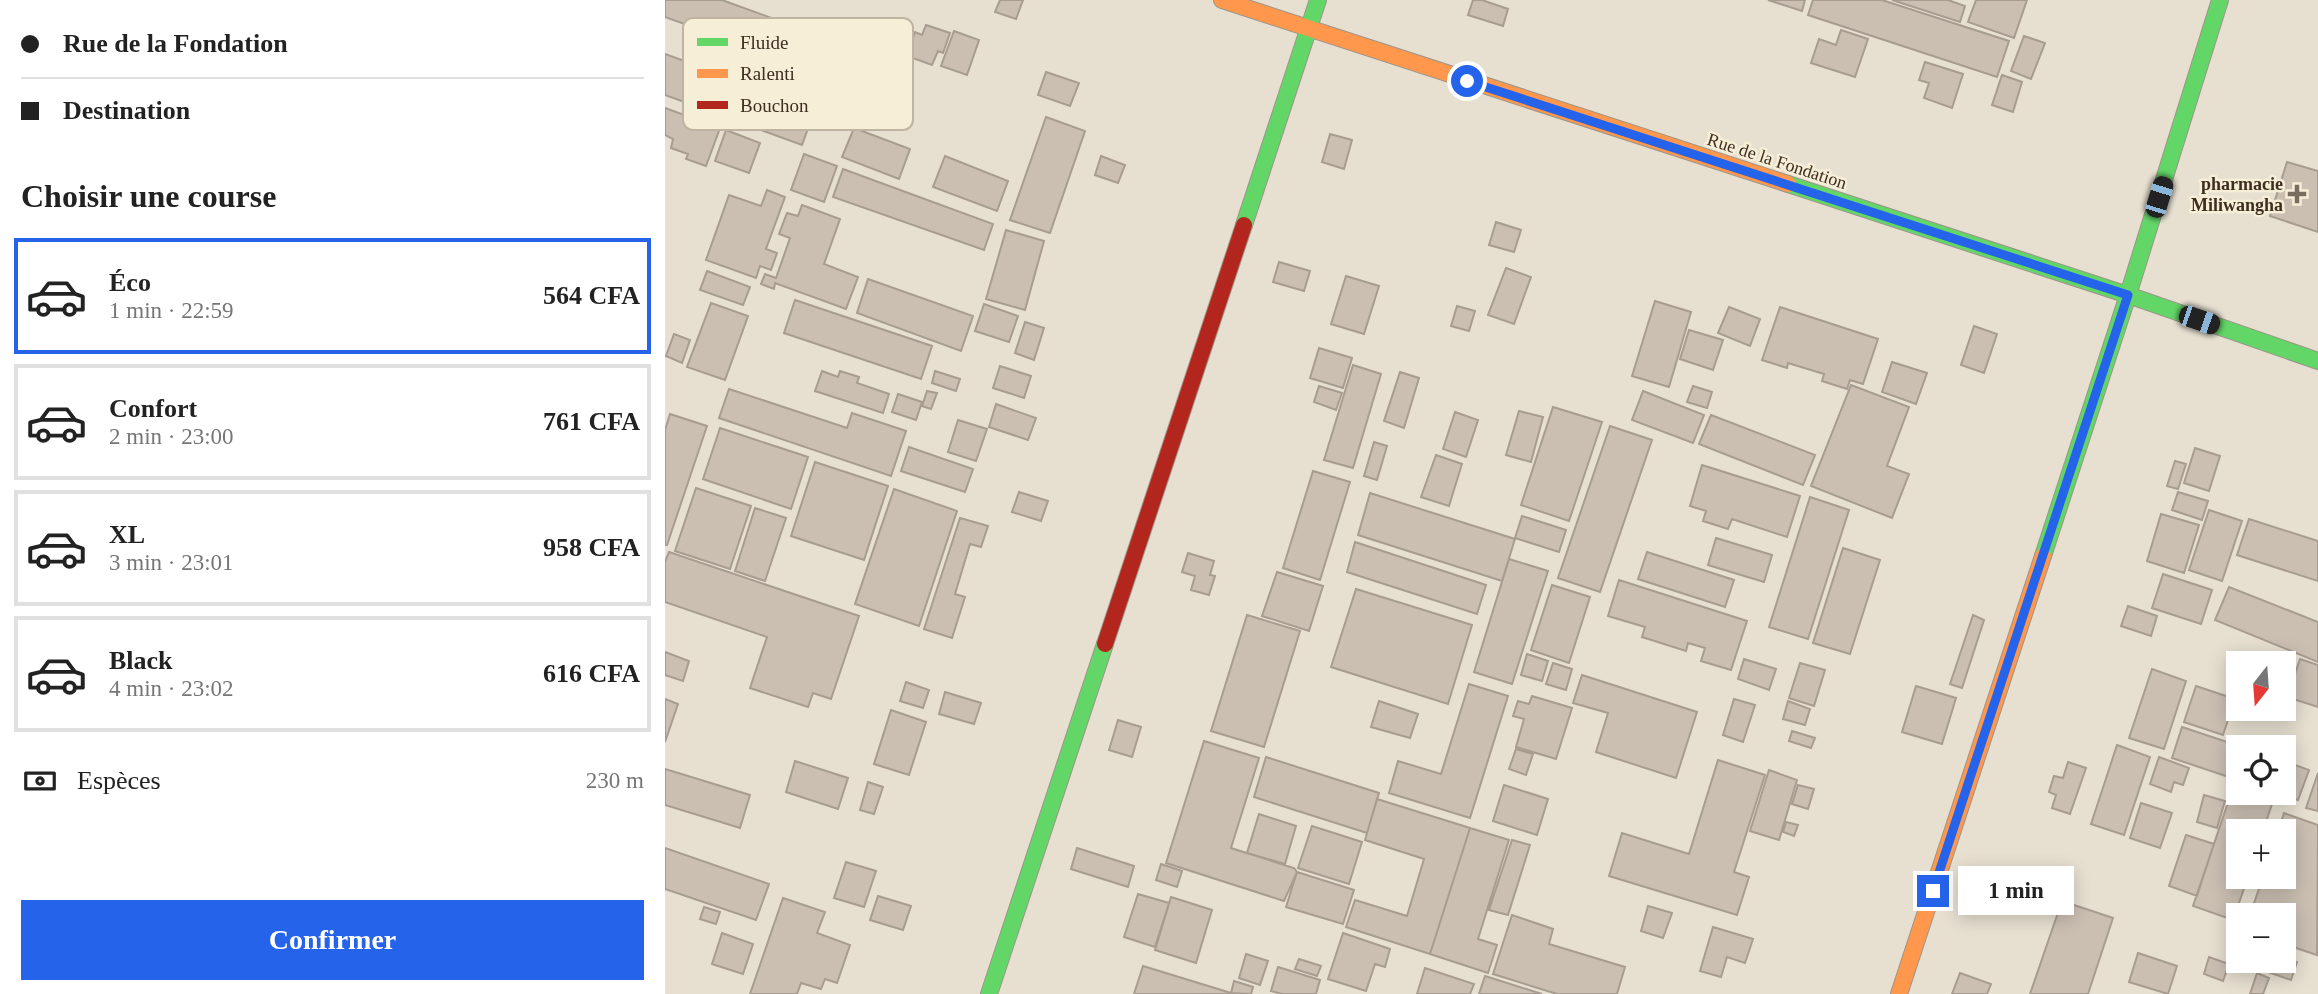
<!DOCTYPE html>
<html lang="fr">
<meta charset="utf-8">
<style>
:root{--surface:#fff;--page:#f2f2f2;--text:#222;--muted:#767676;--line:#e0e0e0;--accent:#2563eb}
body{margin:0;font-family:"Times New Roman",serif;background:var(--page);color:var(--text);height:100vh;display:flex;flex-direction:column;font-size:26px;white-space:nowrap}
*{box-sizing:border-box;margin:0}
p{font-size:23px;color:var(--muted)}
.icon{flex:none;width:38px;height:38px;fill:none;stroke:currentColor;stroke-width:2;stroke-linecap:round;stroke-linejoin:round}
.map{position:relative;flex:1;overflow:hidden}
.drawer{display:flex;flex-direction:column;background:var(--surface);width:665px}
.drawer>*{flex:none}
.guide{display:grid;align-content:center;height:154px;padding:0 21px;background:var(--surface)}
.needle{width:46px;rotate:197deg}
.buttons{position:absolute;left:1561px;top:651px;display:grid;gap:14px}
.buttons a{display:grid;place-items:center;width:70px;height:70px;border-radius:0px;background:var(--surface);box-shadow:0 4px 18px #0003;font-size:35px}
.end{position:absolute;width:32px;height:32px;margin:-16px;border:9px solid #2563eb;background:#fff;box-shadow:0 0 0 4px #fff}
.from{border-radius:50%}
.bubble{position:absolute;height:49px;border-radius:0px;background:var(--surface);box-shadow:0 4px 18px #0003;font-size:23px;font-weight:800;line-height:49px;text-align:center}
.car{position:absolute;width:21px;height:42px;margin:-21px -10px;border-radius:9px;box-shadow:0 0 5px 2px #0007;background:linear-gradient(#222 24%,#8ab4d8 0 40%,#222 0 76%,#8ab4d8 0 86%,#222 0)}
.guide b{display:flex;align-items:center;gap:24px;height:66px;font-size:26px}
.guide b+b{border-top:2px solid var(--line)}
.guide i{width:18px;height:18px;background:var(--text)}
ul{padding:0;list-style:none}
li{display:flex;align-items:center;gap:21px;height:116px;margin:0 14px 10px;padding:0 7px;border:4px solid var(--line);border-radius:0px}
li div{flex:1}
li b{display:block;font-size:26px}
li em{font-style:normal;font-weight:800}
li.active{border-color:var(--accent)}
li>.icon{width:63px;height:63px;stroke-width:1.5}
h2{padding:0 21px;font-size:32px;line-height:84px}
.pay{display:flex;align-items:center;gap:18px;height:77px;padding:0 21px;font-size:26px}
.pay p{margin-inline-start:auto}
.primary-button{display:flex;gap:14px;margin-top:auto;padding:14px 21px}
.primary-button a{flex:1;height:80px;border-radius:0px;background:var(--accent);color:#fff;font-size:28px;font-weight:800;line-height:80px;text-align:center}
main{display:flex;flex:1;min-height:0}
.map>svg:first-child{display:block}
.building{fill:#cbbfb2;stroke:#a89c90;stroke-width:2}
.lines{fill:none;stroke-linecap:round;stroke-linejoin:round}
.fast-casing{stroke:#9c958a;stroke-width:18}
.slow-casing{stroke:#9c958a;stroke-width:18}
.jam-casing{stroke:#9c958a;stroke-width:18}
.fast{stroke:#63d668;stroke-width:16}
.slow{stroke:#ff974d;stroke-width:16}
.jam{stroke:#b3261e;stroke-width:16}
.route{stroke:#2563eb;stroke-width:9}
.poi-dot{fill:#786c5e;stroke:#f7eed8;stroke-width:2.5}
.labels{text-anchor:middle;stroke-width:5;stroke-linejoin:round;paint-order:stroke}
.street-label{font-size:18px;fill:#3d2e20;stroke:#f7eed8}
.poi-label{font-size:18px;font-weight:bold;fill:#3d2e20;stroke:#f7eed8;text-anchor:end}
.key{fill:#f7eed8;stroke:#bfb4a1;stroke-width:2}
.key-label{font-size:19px;fill:#3d2e20}
</style>
<main>
<section class="drawer">
<div class="guide">
<b><i class="from"></i>Rue de la Fondation</b>
<b><i></i>Destination</b>
</div>
<h2>Choisir une course</h2>
<ul>
<li class="active"><svg class="icon" aria-label="car" viewBox="0 0 24 24"><path d="M5 17H2v-5l4-1 3-4h7l3 4 3 1v5h-3M9 17h6M6 11h13"/><circle cx="7" cy="17" r="2"/><circle cx="17" cy="17" r="2"/></svg><div><b>Éco</b><p>1 min · 22:59</p></div><em>564 CFA</em></li>
<li><svg class="icon" aria-label="car" viewBox="0 0 24 24"><path d="M5 17H2v-5l4-1 3-4h7l3 4 3 1v5h-3M9 17h6M6 11h13"/><circle cx="7" cy="17" r="2"/><circle cx="17" cy="17" r="2"/></svg><div><b>Confort</b><p>2 min · 23:00</p></div><em>761 CFA</em></li>
<li><svg class="icon" aria-label="car" viewBox="0 0 24 24"><path d="M5 17H2v-5l4-1 3-4h7l3 4 3 1v5h-3M9 17h6M6 11h13"/><circle cx="7" cy="17" r="2"/><circle cx="17" cy="17" r="2"/></svg><div><b>XL</b><p>3 min · 23:01</p></div><em>958 CFA</em></li>
<li><svg class="icon" aria-label="car" viewBox="0 0 24 24"><path d="M5 17H2v-5l4-1 3-4h7l3 4 3 1v5h-3M9 17h6M6 11h13"/><circle cx="7" cy="17" r="2"/><circle cx="17" cy="17" r="2"/></svg><div><b>Black</b><p>4 min · 23:02</p></div><em>616 CFA</em></li>
</ul>
<div class="pay"><svg class="icon" aria-label="cash" viewBox="0 0 24 24"><path d="M3 7h18v10H3z"/><circle cx="12" cy="12" r="2"/></svg>Espèces<p>230 m</p></div>
<div class="primary-button"><a>Confirmer</a></div>
</section>
<div class="map">
<svg width="1653" height="994" viewBox="0 0 1653 994">
<rect width="100%" height="100%" fill="#e7e0d1"/>
<path class="building" d="M0,0H57L173,42L161,75L0,17Z
M335,0H358L351,19L330,12Z
M808,0H817L843,9L838,26L803,15Z
M1103,0H1140L1137,11Z
M1148,0H1217L1344,41L1332,77L1143,15Z
M1227,0H1283L1300,6L1295,22Z
M1311,0H1362L1349,38L1303,22Z
M261,25L285,33L278,53L273,51L267,65L242,56L250,32L257,35Z
M1176,30L1203,39L1190,77L1146,63L1154,39L1171,45Z
M289,31L314,40L302,75L276,66Z
M1359,36L1380,43L1366,79L1346,71Z
M0,54L150,109L137,145L0,95Z
M1260,62L1298,74L1287,108L1259,98L1264,83L1254,80Z
M381,72L414,83L405,106L373,95Z
M1337,75L1357,82L1348,112L1327,105Z
M0,108L55,128L41,166L21,159L23,154L6,148L8,139L0,135Z
M381,117L420,131L385,233L345,220Z
M189,128L245,149L234,179L177,157Z
M61,130L95,143L84,173L50,161Z
M665,134L687,140L679,169L657,162Z
M139,154L172,166L159,202L126,190Z
M280,156L343,181L332,211L268,187Z
M436,156L460,165L453,183L430,175Z
M1622,162L1653,171V232L1605,216Z
M178,169L328,224L319,250L168,197Z
M102,190L120,197L101,249L112,253L106,270L95,266L91,278L41,260L64,195L96,206Z
M137,205L175,219L159,264L193,277L181,309L110,283L109,289L96,284L100,274L111,278L125,238L114,234L122,213L133,216Z
M831,222L856,230L849,252L824,245Z
M341,230L379,241L360,310L321,299Z
M614,262L645,271L639,291L608,282Z
M841,268L866,277L849,324L823,315Z
M42,271L85,287L78,305L35,290Z
M681,276L714,286L699,334L666,324Z
M203,279L308,316L296,351L192,313Z
M130,300L267,346L256,379L119,333Z
M990,301L1026,312L1004,387L967,376Z
M46,303L83,316L60,380L22,367Z
M319,304L353,316L344,342L310,331Z
M792,306L810,311L804,331L786,326Z
M1064,307L1095,319L1085,346L1053,333Z
M1115,307L1213,339L1198,384L1185,380L1182,389L1157,381L1159,374L1123,363L1122,368L1097,360Z
M360,322L379,328L369,360L350,353Z
M1309,326L1332,334L1319,373L1296,365Z
M1024,330L1058,340L1048,370L1015,359Z
M9,334L25,340L17,363L1,356Z
M654,348L687,358L678,388L645,378Z
M1227,362L1262,373L1251,404L1217,392Z
M688,365L716,374L688,468L659,460Z
M335,366L366,376L359,398L328,388Z
M157,371L173,377L175,371L194,377L192,383L224,394L218,413L150,391Z
M270,371L295,379L291,391L267,383Z
M735,372L754,378L739,428L719,421Z
M1186,385L1244,407L1222,466L1244,474L1227,518L1146,486Z
M654,386L677,393L671,410L649,402Z
M1028,386L1047,392L1042,408L1022,402Z
M64,389L182,428L187,413L241,431L226,476L54,418Z
M262,391L272,393L266,409L257,406Z
M978,391L1039,415L1028,443L967,420Z
M233,394L257,402L251,420L227,412Z
M331,404L371,418L363,440L324,427Z
M888,407L937,422L904,521L856,505Z
M854,411L878,417L866,462L841,455Z
M790,412L813,420L801,457L778,449Z
M5,414L42,426L2,545H0V430Z
M1046,415L1150,455L1138,485L1034,444Z
M293,420L322,429L311,461L283,452Z
M945,426L987,440L935,592L893,578Z
M55,428L143,457L126,509L38,479Z
M709,442L722,446L712,480L699,476Z
M244,447L308,469L300,492L236,471Z
M1530,448L1555,456L1544,491L1519,483Z
M771,455L797,464L784,506L756,497Z
M1510,461L1521,464L1513,489L1502,486Z
M150,462L223,486L199,560L126,536Z
M1037,465L1135,496L1122,537L1067,519L1063,529L1038,521L1041,511L1025,506Z
M648,471L685,482L655,580L618,568Z
M31,488L86,506L65,569L10,551Z
M229,489L292,511L254,626L190,604Z
M354,492L383,501L376,521L347,512Z
M1513,492L1543,501L1537,520L1507,510Z
M705,493L850,539L837,581L693,535Z
M1145,497L1184,510L1143,639L1104,627Z
M90,508L121,518L100,581L70,571Z
M1544,510L1577,521L1557,581L1524,570Z
M1496,514L1534,525L1519,573L1482,561Z
M857,516L901,530L894,552L850,538Z
M295,518L323,526L316,547L305,544L290,594L300,597L287,638L259,629Z
M1584,519L1653,541V581L1572,555Z
M1051,538L1107,555L1099,582L1043,565Z
M690,542L821,585L812,614L682,572Z
M1178,548L1215,560L1185,654L1148,643Z
M4,552L194,616L166,699L148,693L143,707L85,688L102,637L0,602V562Z
M982,552L1069,580L1060,607L973,579Z
M523,553L549,561L545,575L550,576L544,595L526,590L530,576L517,572Z
M844,559L883,571L847,684L809,672Z
M612,572L658,586L644,631L597,616Z
M1498,574L1547,590L1536,624L1487,608Z
M954,580L1082,621L1066,670L1036,661L1040,648L1023,643L1021,651L977,637L980,627L943,616Z
M887,585L925,597L904,663L866,650Z
M1564,587L1653,622V662L1550,620Z
M691,589L807,625L783,704L666,667Z
M1463,606L1492,616L1486,636L1456,626Z
M582,615L635,631L599,747L546,731Z
M1308,615L1319,620L1297,688L1285,684Z
M0,652L24,661L18,681L0,675Z
M862,654L883,661L877,681L856,675Z
M1079,659L1111,669L1104,690L1073,679Z
M1635,659L1653,665V707L1622,697Z
M888,663L907,669L901,690L881,684Z
M1135,663L1160,670L1149,706L1124,698Z
M1487,669L1521,681L1499,749L1464,738Z
M917,675L1032,712L1011,778L931,752L943,713L908,703Z
M241,682L264,690L258,708L235,701Z
M804,684L843,696L805,818L724,793L733,761L776,774Z
M1251,686L1291,698L1277,744L1237,732Z
M1531,686L1570,699L1558,735L1519,722Z
M280,692L316,703L309,724L274,714Z
M867,696L907,708L891,759L851,747L859,719L848,716L853,701L864,704Z
M0,699L13,704L0,742Z
M1069,699L1090,705L1078,742L1058,735Z
M714,701L753,714L745,738L706,727Z
M1123,701L1145,709L1140,725L1118,719Z
M226,710L261,722L244,775L209,764Z
M453,720L476,727L467,757L444,750Z
M1517,727L1577,747H1573V780L1507,758Z
M1127,731L1150,738L1146,748L1124,741Z
M539,741L594,758L566,848L629,868L632,872L619,901L501,863Z
M1452,745L1485,757L1459,835L1426,824Z
M851,749L868,754L861,775L844,769Z
M601,757L714,793L702,833L589,797Z
M1494,757L1524,768L1518,785L1509,782L1506,792L1485,784Z
M1053,760L1100,775L1069,872L1084,877L1072,915L944,876L957,833L1024,854Z
M130,761L183,778L173,809L121,792Z
M1619,761L1644,770L1633,800L1610,793H1619Z
M1403,762L1421,768L1405,814L1387,808L1391,795L1384,792L1389,776L1398,778Z
M0,769L85,795L75,828L0,805Z
M1104,770L1132,780L1114,840L1085,831Z
M1653,773V811L1641,808Z
M203,782L218,787L209,814L195,810Z
M839,785L883,799L872,835L828,821Z
M1133,785L1149,789L1143,809L1127,804Z
M1569,785L1573,786V793H1593L1609,798L1598,831H1573V877H1583L1568,920L1528,906Z
M1539,795L1560,801L1552,828L1532,822Z
M712,799L805,828L765,954L681,927L690,900L742,916L759,859L700,840Z
M1476,803L1507,813L1495,848L1465,838Z
M1619,813L1653,825L1652,955L1619,944V915H1585L1598,877H1619V831H1613Z
M594,814L631,826L620,864L582,853Z
M1121,822L1133,825L1129,836L1118,832Z
M647,826L697,842L684,884L633,868Z
M805,828L844,840L813,939L832,945L823,973L765,954Z
M1521,835L1549,844L1532,896L1504,886Z
M847,840L865,845L843,915L824,910Z
M0,848L104,884L91,920L0,889Z
M412,848L469,866L463,887L406,869Z
M181,862L211,871L199,907L169,898Z
M496,864L517,871L512,887L491,880Z
M632,872L689,890L678,924L621,907Z
M473,894L504,903L490,947L459,937Z
M213,896L246,906L238,930L205,920Z
M506,897L547,910L531,963L490,950Z
M118,898L160,912L152,933L185,945L172,983L160,979L156,989L136,983L132,994H85Z
M1397,901L1448,918L1423,994H1365Z
M983,906L1007,913L998,938L976,931Z
M39,907L55,912L51,924L35,919Z
M847,915L888,929L884,944L960,967L952,994H892L828,974Z
M1048,927L1088,939L1080,963L1062,957L1056,977L1035,971Z
M57,933L88,944L78,974L47,964Z
M678,933L725,949L720,967L710,964L701,991L663,979Z
M1473,953L1512,966L1503,994L1464,982Z
M581,954L603,961L595,985L574,978Z
M1544,957L1564,964L1558,981L1539,974Z
M1619,957L1632,962L1626,980L1597,970L1600,961H1619Z
M634,959L656,966L652,976L630,969Z
M478,966L566,993L568,994H469Z
M613,967L655,980L651,994H617L606,991Z
M760,968L809,984L805,994H752Z
M1295,973L1326,984L1322,994H1287Z
M1592,973L1604,978L1598,994H1585Z
M820,976L877,994H814Z
M569,981L588,987L586,994L566,993Z"/>
<g class="lines">
<g class="fast-casing">
<path id="fast" d="M1123,184L1463,295L1653,361
M579,225L653,0
M1378,556L1463,295L1555,0
M324,994L440,644"/>
</g>
<g class="slow-casing">
<path id="slow" d="M557,0L1123,184
M1234,994L1378,556"/>
</g>
<g class="jam-casing">
<path id="jam" d="M440,644L579,225"/>
</g>
<use href="#fast" class="fast"/>
<use href="#slow" class="slow"/>
<use href="#jam" class="jam"/>
</g>
<g class="lines">
<path class="route" d="M802,81L1463,295L1268,891"/>
</g>
<path class="poi-dot" d="M1628.5 183.5h7v7h7v7h-7v7h-7v-7h-7v-7h7z"/>
<g class="labels">
<g class="street-label">
<text transform="translate(1112 161) rotate(18)" y="6">Rue de la Fondation</text>
</g>
<g class="poi-label">
<text x="1618" y="190">pharmacie<tspan x="1618" dy="21">Miliwangha</tspan></text>
</g>
</g>
<rect x="18" y="18" width="230" height="112" rx="10" class="key"/>
<rect x="32" y="38" width="31" height="8" fill="#63d668"/>
<rect x="32" y="69" width="31" height="9" fill="#ff974d"/>
<rect x="32" y="101" width="31" height="8" fill="#b3261e"/>
<g class="key-label">
<text x="75" y="49">Fluide</text>
<text x="75" y="80">Ralenti</text>
<text x="75" y="112">Bouchon</text>
</g>
</svg>
<div class="buttons">
<a><svg class="needle" viewBox="-14 -14 28 28"><path d="M0-13l5 13h-10z" fill="#e53935"/><path d="M0 13l5-13h-10z" fill="#767676"/></svg></a>
<a><svg class="icon" aria-label="locate" viewBox="0 0 24 24"><circle cx="12" cy="12" r="6"/><path d="M12 2v4M12 18v4M2 12h4M18 12h4"/></svg></a>
<a>+</a>
<a>−</a>
</div>
<i class="end from" style="left:802px;top:81px"></i>
<i class="end" style="left:1268px;top:891px"></i>
<div class="bubble" style="left:1293px;top:866px;width:116px">1 min</div>
<i class="car" style="left:1494px;top:197px;rotate:17deg"></i>
<i class="car" style="left:1534px;top:320px;rotate:109deg"></i>
</div>
</main>
